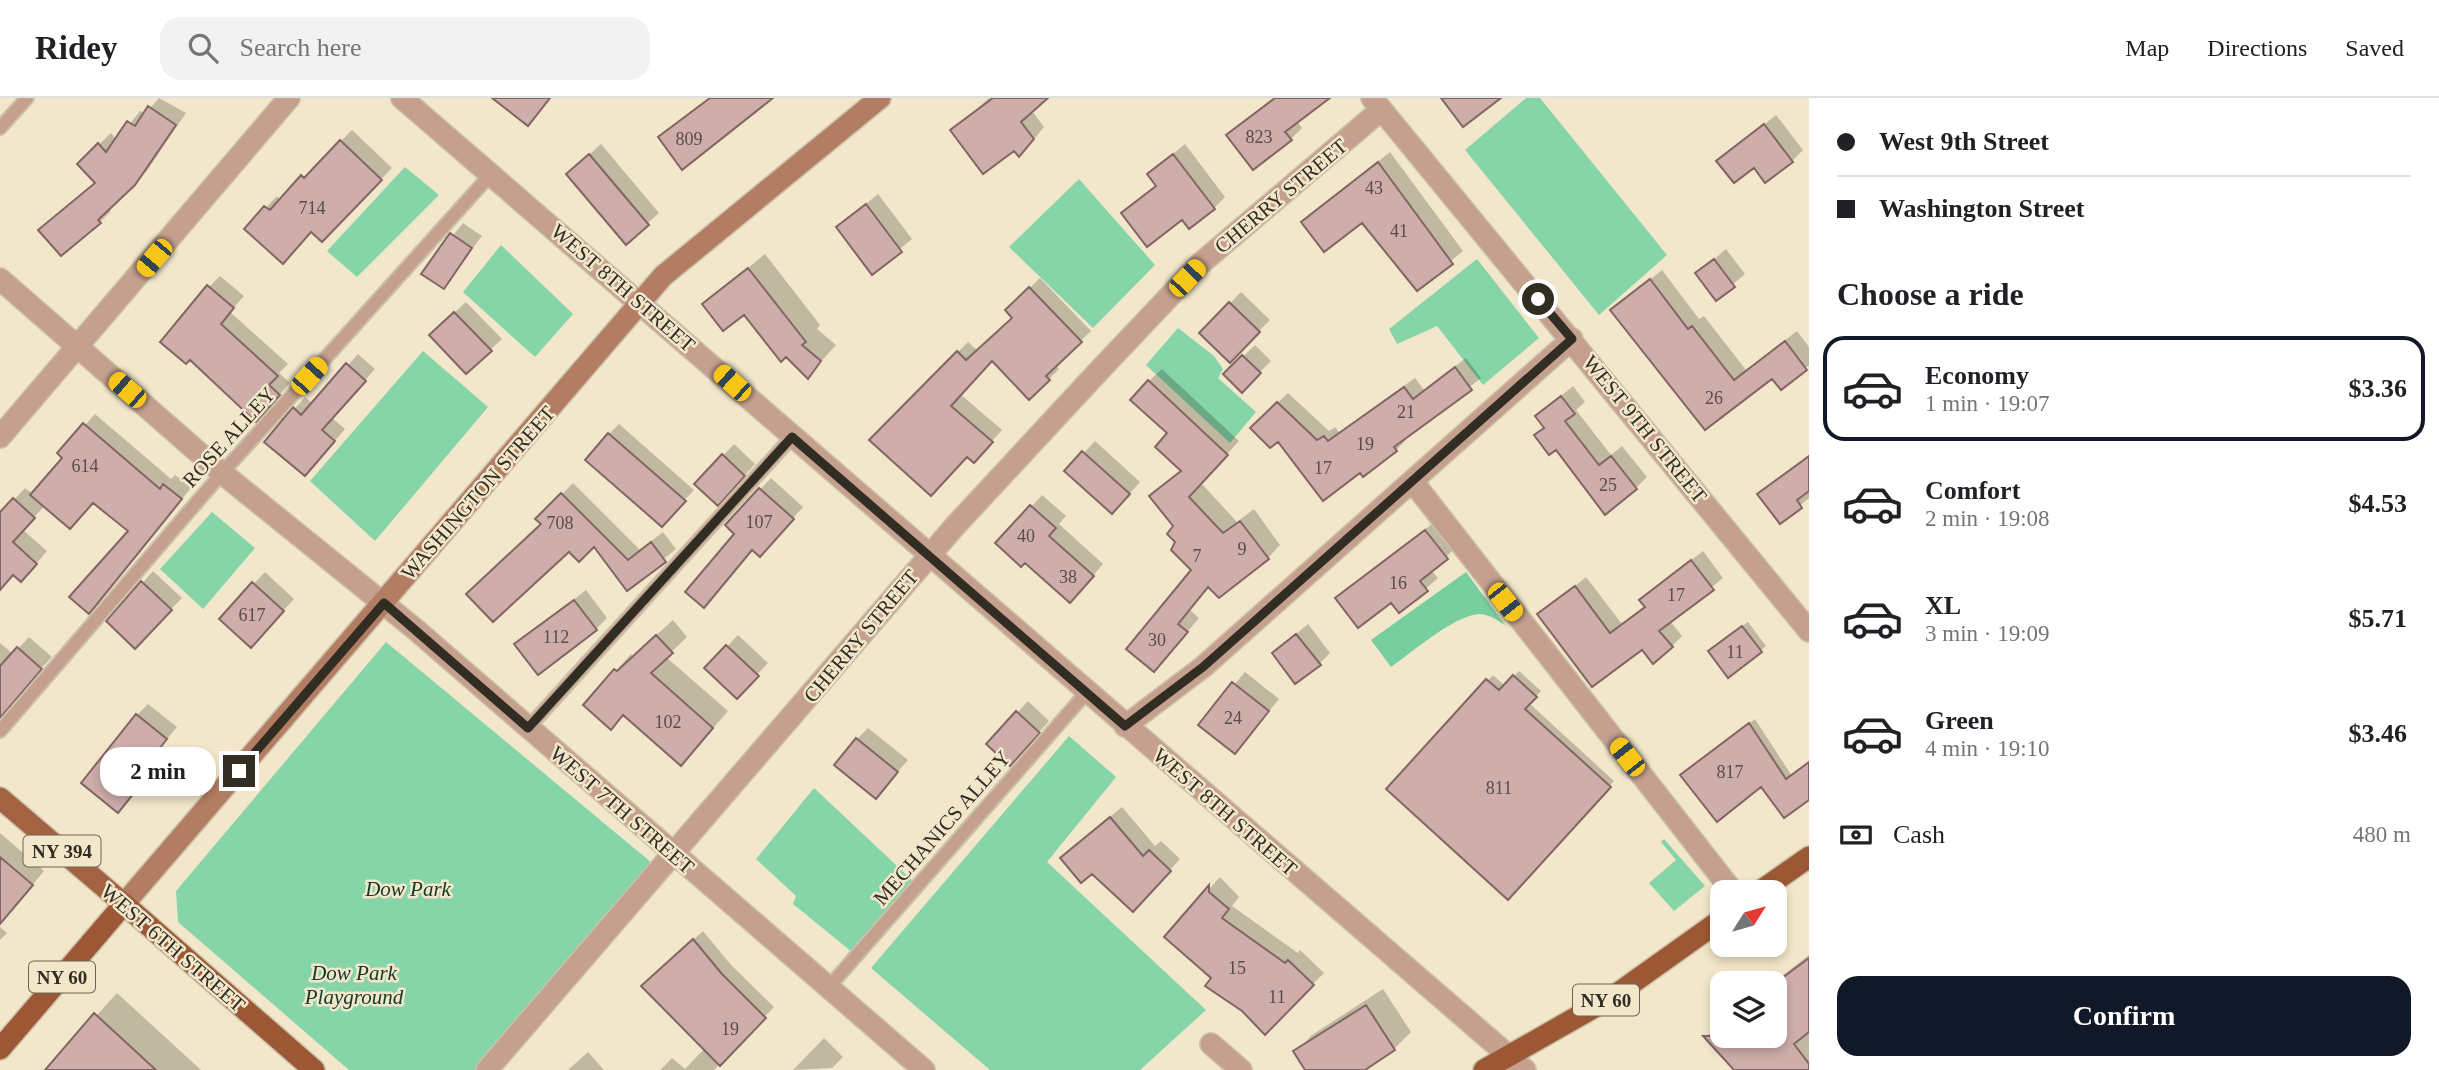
<!DOCTYPE html>
<meta charset="utf-8">
<style>
:root{--surface:#fff;--page:#f2f2f2;--text:#202124;--muted:#757577;--line:#e0e0e0;--accent:#111827}
body{margin:0;font-family:"Times New Roman",serif;background:var(--page);color:var(--text);height:100vh;display:flex;flex-direction:column;font-size:26px;white-space:nowrap}
*{box-sizing:border-box;margin:0}
p{font-size:23px;color:var(--muted)}
.icon{flex:none;width:38px;height:38px;fill:none;stroke:currentColor;stroke-width:2;stroke-linecap:round;stroke-linejoin:round}
.map{position:relative;flex:1;overflow:hidden}
.drawer{display:flex;flex-direction:column;background:var(--surface);width:630px}
.drawer>*{flex:none}
.guide{display:grid;align-content:center;height:154px;padding:0 28px;background:var(--surface)}
.needle{width:46px;rotate:53deg}
.buttons{position:absolute;left:1710px;top:782px;display:grid;gap:14px}
.buttons a{display:grid;place-items:center;width:77px;height:77px;border-radius:14px;background:var(--surface);box-shadow:0 4px 10px #0003;font-size:35px}
.end{position:absolute;width:32px;height:32px;margin:-16px;border:9px solid #322d23;background:#fff;box-shadow:0 0 0 4px #fff}
.from{border-radius:50%}
.bubble{position:absolute;height:49px;border-radius:21px;background:var(--surface);box-shadow:0 4px 10px #0003;font-size:23px;font-weight:700;line-height:49px;text-align:center}
.car{position:absolute;width:21px;height:42px;margin:-21px -10px;border-radius:9px;box-shadow:0 0 5px 2px #0007;background:linear-gradient(#f5c518 24%,#345 0 40%,#f5c518 0 76%,#345 0 86%,#f5c518 0)}
.guide b{display:flex;align-items:center;gap:24px;height:66px;font-size:26px}
.guide b+b{border-top:2px solid var(--line)}
.guide i{width:18px;height:18px;background:var(--text)}
ul{padding:0;list-style:none}
li{display:flex;align-items:center;gap:21px;height:105px;margin:0 14px 10px;padding:0 14px;border:4px solid transparent;border-radius:21px}
li div{flex:1}
li b{display:block;font-size:26px}
li em{font-style:normal;font-weight:700}
li.selected{border-color:var(--accent)}
li>.icon{width:63px;height:63px;stroke-width:1.5}
h2{padding:0 28px;font-size:32px;line-height:84px}
.pay{display:flex;align-items:center;gap:18px;height:77px;padding:0 28px;font-size:26px}
.pay p{margin-inline-start:auto}
.button{display:flex;gap:14px;margin-top:auto;padding:14px 28px}
.button a{flex:1;height:80px;border-radius:21px;background:var(--accent);color:#fff;font-size:28px;font-weight:700;line-height:80px;text-align:center}
header{display:flex;align-items:center;gap:42px;box-sizing:border-box;height:98px;padding:0 35px;background:var(--surface);border-bottom:2px solid var(--line)}
header strong{font-size:33px}
nav{display:flex;gap:38px;margin-inline-start:auto;font-size:24px}
.search{width:490px;height:63px;background:var(--page);display:flex;align-items:center;gap:18px;box-sizing:border-box;padding:0 24px;border-radius:21px;color:var(--muted);font-size:26px}
main{display:flex;flex:1;min-height:0}
.map>svg:first-child{display:block}
.green{fill:#86d5a8}
.forest{fill:#77ce9e}
.shadow{fill:#0003}
.building{fill:#ceadaa;stroke:#836663;stroke-width:2}
.lines{fill:none;stroke-linecap:round;stroke-linejoin:round}
.service-casing{stroke:#ccc2a9;stroke-width:16}
.minor-casing{stroke:#ccc2a9;stroke-width:24}
.secondary-casing{stroke:#ccc2a9;stroke-width:24}
.primary-casing{stroke:#ccc2a9;stroke-width:24}
.trunk-casing{stroke:#ccc2a9;stroke-width:24}
.service{stroke:#c5a08f;stroke-width:12}
.minor{stroke:#c5a08f;stroke-width:21}
.secondary{stroke:#b27d63;stroke-width:21}
.primary{stroke:#a36343;stroke-width:21}
.trunk{stroke:#9c5834;stroke-width:21}
.route{stroke:#322d23;stroke-width:9}
.labels{text-anchor:middle;stroke-width:5;stroke-linejoin:round;paint-order:stroke}
.number-label{font-size:18px;fill:#594d45}
.shield{fill:#f2e7cb;stroke:#6c6555;stroke-width:2}
.shield-label{font-size:19px;font-weight:bold;fill:#322d23}
.street-label{font-size:21px;fill:#322d23;stroke:#f2e7cb}
.park-label{font-size:21px;font-style:italic;fill:#133926;stroke:#f2e7cb}
</style>
<header>
<strong>Ridey</strong>
<div class="search"><svg class="icon" aria-label="search" viewBox="0 0 24 24"><circle cx="10" cy="10" r="6"/><path d="M15 15l6 6"/></svg>Search here</div>
<nav><a>Map</a><a>Directions</a><a>Saved</a></nav>
</header>
<main>
<div class="map">
<svg width="1809" height="972" viewBox="0 0 1809 972">
<rect width="100%" height="100%" fill="#f2e7cb"/>
<path class="green" d="M1526,0H1540L1667,157L1599,217L1465,52Z
M405,69L439,97L357,179L327,153Z
M1079,81L1155,167L1093,230L1009,149Z
M501,147L573,216L535,259L463,194Z
M1477,161L1539,240L1483,287L1437,228L1397,246L1389,231Z
M1178,230L1214,258L1223,271L1218,280L1256,314L1230,345L1146,267Z
M423,253L488,309L375,443L310,383Z
M212,414L255,450L203,511L160,471Z
M386,544L652,765L483,972H349L178,824L176,793Z
M1069,638L1116,679L1047,764L1206,912L1140,972H990L871,870Z
M814,690L913,783L852,854L793,806L796,798L756,761Z
M1664,741L1705,788L1674,813L1649,785L1676,762L1661,744Z"/>
<path class="forest" d="M1466,474L1505,527C1497,522 1490,517 1480,516C1456,516 1411,555 1391,569L1371,542Z"/>
<path class="shadow" d="M159,0L186,15L146,74L108,110L111,113L100,124L61,156L52,121L96,84L79,66L111,35L117,42L140,13L145,16Z
M989,0H1045L1032,13L1044,29L1030,46L1015,50L953,32Z
M1273,0H1327L1297,23L1302,30L1291,41L1229,37Z
M1776,17L1803,52L1792,63H1719Z
M352,32L392,70L322,142L312,133L246,131L277,98L281,102Z
M601,46L659,115L627,144L580,65Z
M1185,46L1225,99L1214,110L1182,120L1124,115L1157,86L1149,76Z
M1390,54L1463,153L1417,191L1363,123L1303,124Z
M878,96L912,141L872,174L838,129Z
M463,125L482,138L443,189L423,175Z
M1726,151L1745,176L1717,200L1698,175Z
M765,156L820,227L817,231L836,247L808,278L744,214L704,207Z
M1662,172L1699,221L1704,218L1746,272L1797,233L1809,249V268L1772,279L1705,330L1612,212Z
M220,178L244,198L230,214L288,266L279,275L290,285L267,311L190,260L209,189Z
M1040,180L1091,233L1056,267L1059,271L1049,281L993,261L960,296L1002,332L984,352L968,357L871,342L968,244L978,253L1014,220L1007,212Z
M1241,194L1270,222L1230,262L1201,235Z
M466,204L502,241L490,252L442,226Z
M1255,247L1271,263L1242,292L1225,276Z
M358,256L375,271L332,320L345,331L316,365L266,344L305,299L313,306Z
M1466,260L1481,280L1405,339L1406,342L1396,352L1364,376L1262,320L1288,295L1329,333L1335,329L1339,334L1415,280L1424,292Z
M1162,271L1239,343L1201,385L1237,424L1254,411L1280,447L1268,460L1209,488L1190,512L1199,520L1166,559L1193,472L1177,444L1176,428L1152,398L1182,371L1149,283Z
M1573,288L1585,304L1576,312L1611,357L1622,348L1647,379L1636,390L1536,337L1545,328L1537,318Z
M95,316L171,381L175,377L191,390L89,514L130,433L94,403L45,407L23,432L47,453L32,471L13,476L0,491V417L25,390L33,396L65,359L60,355Z
M619,326L694,392L662,426L609,336Z
M1095,343L1140,384L1123,403L1067,373Z
M734,346L755,366L729,395L696,386Z
M1809,357V400L1780,424L1760,397Z
M771,380L803,409L771,445L753,451L715,496L736,436L727,427Z
M573,385L640,452L663,434L676,451L628,491L594,446L569,451L538,421Z
M1042,397L1066,418L1059,426L1103,466L1081,492L998,445Z
M1437,422L1458,448L1431,472L1438,480L1400,513L1391,503L1338,500Z
M1703,453L1723,480L1670,523L1682,538L1672,548L1642,549L1539,517L1586,479L1622,526L1646,507L1642,502L1652,492Z
M153,473L182,500L135,548L109,523Z
M265,474L294,501L262,536L222,520Z
M586,492L607,520L596,531L517,546Z
M673,522L687,539L666,559L728,613L696,650L624,616L611,629L585,607L631,556L633,558Z
M1748,524L1766,548L1760,553L1715,548Z
M1308,526L1330,555L1319,566L1274,555Z
M738,537L768,565L737,598L707,570Z
M29,539L52,559L0,614V545L13,556Z
M1519,573L1541,593L1529,605L1614,683L1508,799L1389,691L1493,577L1505,588Z
M1245,574L1279,601L1245,643L1201,626Z
M1028,603L1049,623L1021,655L989,646Z
M148,606L177,629L142,672L149,677L118,713L137,617Z
M1755,621L1792,678L1809,666V700L1687,672Z
M868,630L908,662L876,699L857,641Z
M1122,709L1155,748L1161,743L1180,761L1144,800L1074,749Z
M0,735L44,773L0,826Z
M1220,779L1239,799L1232,808L1298,855L1300,852L1324,875L1265,934L1214,879L1167,838Z
M0,829L7,835L0,842Z
M703,833L731,867L774,909L714,972H660L672,960L685,971L704,951L653,879Z
M1809,857V972H1736L1706,939L1722,924V938H1774V886H1772Z
M1383,891L1411,934L1394,951L1362,972H1307L1296,954L1312,937Z
M117,895L201,972H47Z
M824,940L843,959L832,970L793,972Z
M588,954L604,972H568Z"/>
<path class="building" d="M492,0H550L528,28Z
M710,0H773L682,72L658,39Z
M993,0H1048L1021,24L1034,41L1019,59L1014,53L983,76L950,32Z
M1275,0H1330L1285,34L1292,42L1253,72L1226,37Z
M1441,0H1501L1463,29Z
M148,8L176,27L135,87L98,122L101,125L61,158L38,132L95,85L77,66L98,45L106,54L127,23L135,28Z
M1764,26L1793,64L1765,85L1754,70L1734,85L1716,63Z
M340,42L382,82L322,144L311,134L283,166L244,131L264,108L270,112L301,77L304,80Z
M589,56L649,127L626,147L566,76Z
M1173,56L1215,111L1189,131L1182,122L1147,149L1121,115L1156,88L1147,76Z
M1378,64L1453,166L1417,193L1362,125L1324,154L1301,124Z
M866,106L902,154L872,177L836,129Z
M450,135L472,150L444,191L421,176Z
M1714,161L1735,189L1716,203L1695,175Z
M748,170L806,244L802,247L821,263L808,281L786,259L781,264L744,217L723,233L702,206Z
M1650,181L1688,231L1692,228L1734,282L1785,243L1807,272L1781,292L1772,281L1705,332L1610,212Z
M207,187L234,210L221,226L278,278L269,287L280,297L256,324L190,262L186,266L160,244Z
M1029,189L1082,244L1046,278L1050,282L1029,302L992,263L951,308L993,344L974,365L967,359L931,398L869,342L957,253L966,262L1012,220L1005,212Z
M1229,204L1260,234L1230,265L1199,235Z
M454,214L492,253L466,276L429,237Z
M1242,257L1261,275L1242,295L1223,276Z
M346,265L366,283L322,332L335,343L305,378L264,344L293,309L301,317Z
M1455,269L1472,292L1394,349L1397,353L1363,379L1360,375L1323,403L1278,344L1270,350L1250,330L1277,304L1317,342L1324,338L1328,343L1404,289L1413,301Z
M1148,282L1228,357L1189,399L1223,435L1240,423L1269,461L1219,500L1208,489L1178,526L1188,534L1154,574L1126,551L1191,472L1171,452L1175,444L1167,436L1173,428L1149,398L1181,373L1155,349L1167,335L1130,302Z
M1561,298L1575,316L1565,323L1599,367L1611,358L1637,391L1605,417L1556,352L1549,357L1534,337L1544,330L1535,318Z
M83,325L160,391L163,386L182,401L89,516L69,499L128,433L93,405L70,431L30,397L62,360L57,355Z
M608,335L686,403L662,429L585,362Z
M1082,353L1130,396L1112,416L1064,373Z
M722,356L745,378L718,408L694,386Z
M1809,358V393L1797,402L1802,410L1780,426L1757,396Z
M759,390L794,421L760,459L752,452L704,510L685,494L734,436L725,427Z
M561,395L628,462L651,444L666,464L627,493L594,449L579,464L569,454L493,524L466,496L541,426L535,421Z
M13,400L35,420L13,444L37,466L21,484L13,477L0,492V414Z
M1030,407L1056,430L1049,438L1094,478L1070,505L1025,465L1021,469L995,445Z
M1425,432L1448,461L1420,483L1428,493L1399,515L1391,505L1358,530L1335,500Z
M1691,462L1714,492L1659,533L1673,549L1653,566L1642,552L1592,589L1537,516L1575,488L1610,535L1645,509L1639,502Z
M141,483L172,512L135,551L106,523Z
M252,484L284,513L251,550L219,521Z
M574,502L597,532L538,577L514,546Z
M1742,528L1762,554L1728,580L1708,553Z
M1296,536L1321,567L1295,586L1272,555Z
M656,537L673,555L651,575L713,630L681,668L623,617L611,632L583,607L614,571L617,573Z
M726,547L759,578L737,601L704,570Z
M17,549L42,571L0,620V568Z
M1513,577L1537,599L1525,611L1611,689L1508,802L1386,691L1486,581L1499,592Z
M1232,584L1269,613L1235,656L1198,627Z
M1016,613L1040,635L1010,668L986,646Z
M136,616L167,641L133,684L139,689L118,715L81,685Z
M1749,625L1786,681L1809,664V702L1784,720L1761,689L1717,724L1680,677Z
M856,640L898,674L876,701L834,667Z
M1110,719L1143,758L1149,752L1171,773L1133,814L1092,776L1081,785L1060,760Z
M0,759L33,787L0,826Z
M1209,787V794L1229,811L1222,820L1285,865L1288,862L1314,887L1265,937L1242,913L1205,888L1211,880L1164,839Z
M693,841L722,876L766,920L720,968L641,888Z
M1809,860V934L1794,946L1809,966V972H1734L1703,938H1774V886Z
M1366,907L1395,952L1365,972H1305L1293,953Z
M94,915L156,972H45Z"/>
<g class="lines">
<g class="service-casing">
<path id="service" d="M0,30L27,0
M528,630L792,339
M0,633L222,375L492,75
M828,890L1086,595"/>
</g>
<g class="minor-casing">
<path id="minor" d="M402,0L1525,972
M1372,0L1809,533
M0,181L222,375L415,531L924,972
M0,339L289,0
M1413,384L1733,794
M1125,628L1203,569L1572,241
M1211,946L1241,972
M487,972L955,428L1096,276L1200,166L1381,12"/>
</g>
<g class="secondary-casing">
<path id="secondary" d="M124,806L663,178L880,0"/>
</g>
<g class="primary-casing">
<path id="primary" d="M0,700L124,806"/>
</g>
<g class="trunk-casing">
<path id="trunk" d="M1759,794L1809,759
M0,951L124,806L314,972
M1484,972L1614,898L1722,821"/>
</g>
<use href="#service" class="service"/>
<use href="#minor" class="minor"/>
<use href="#secondary" class="secondary"/>
<use href="#primary" class="primary"/>
<use href="#trunk" class="trunk"/>
</g>
<g class="lines">
<path class="route" d="M239,673L384,505L528,630L792,339L1125,628L1203,569L1572,241L1538,201"/>
</g>
<g class="labels">
<g class="number-label">
<text x="1259" y="45">823</text>
<text x="689" y="47">809</text>
<text x="1374" y="96">43</text>
<text x="312" y="116">714</text>
<text x="1399" y="139">41</text>
<text x="1714" y="306">26</text>
<text x="1406" y="320">21</text>
<text x="1365" y="352">19</text>
<text x="85" y="374">614</text>
<text x="1323" y="376">17</text>
<text x="1608" y="393">25</text>
<text x="759" y="430">107</text>
<text x="560" y="431">708</text>
<text x="1026" y="444">40</text>
<text x="1242" y="457">9</text>
<text x="1197" y="464">7</text>
<text x="1068" y="485">38</text>
<text x="1398" y="491">16</text>
<text x="1676" y="503">17</text>
<text x="252" y="523">617</text>
<text x="556" y="545">112</text>
<text x="1157" y="548">30</text>
<text x="1735" y="560">11</text>
<text x="1233" y="626">24</text>
<text x="668" y="630">102</text>
<text x="1730" y="680">817</text>
<text x="1499" y="696">811</text>
<text x="1237" y="876">15</text>
<text x="1277" y="905">11</text>
<text x="730" y="937">19</text>
</g>
<g class="shield">
<rect x="23.5" y="737.5" width="77" height="31" rx="5"/>
<rect x="29" y="863.5" width="66" height="31" rx="5"/>
<rect x="1573" y="886.5" width="66" height="31" rx="5"/>
</g>
<g class="shield-label">
<text x="62" y="760">NY 394</text>
<text x="62" y="886">NY 60</text>
<text x="1606" y="909">NY 60</text>
</g>
<g class="street-label">
<text transform="translate(1281 98) rotate(-40)" y="7">CHERRY STREET</text>
<text transform="translate(623 190) rotate(41)" y="7">WEST 8TH STREET</text>
<text transform="translate(1645 331) rotate(51)" y="7">WEST 9TH STREET</text>
<text transform="translate(229 339) rotate(-48)" y="7">ROSE ALLEY</text>
<text transform="translate(478 395) rotate(-49)" y="7">WASHINGTON STREET</text>
<text transform="translate(861 538) rotate(-50)" y="7">CHERRY STREET</text>
<text transform="translate(622 712) rotate(41)" y="7">WEST 7TH STREET</text>
<text transform="translate(1225 714) rotate(41)" y="7">WEST 8TH STREET</text>
<text transform="translate(942 730) rotate(-49)" y="7">MECHANICS ALLEY</text>
<text transform="translate(173 850) rotate(41)" y="7">WEST 6TH STREET</text>
</g>
<g class="park-label">
<text x="408" y="798">Dow Park</text>
<text x="354" y="882">Dow Park<tspan x="354" dy="24">Playground</tspan></text>
</g>
</g>
</svg>
<div class="buttons">
<a><svg class="needle" viewBox="-14 -14 28 28"><path d="M0-13l5 13h-10z" fill="#e53935"/><path d="M0 13l5-13h-10z" fill="#757577"/></svg></a>
<a><svg class="icon" aria-label="layers" viewBox="0 0 24 24"><path d="M12 4l9 5-9 5-9-5zM3 14l9 5 9-5"/></svg></a>
</div>
<i class="end from" style="left:1538px;top:201px"></i>
<i class="end" style="left:239px;top:673px"></i>
<div class="bubble" style="left:100px;top:649px;width:116px">2 min</div>
<i class="car" style="left:154px;top:160px;rotate:220deg"></i>
<i class="car" style="left:1187px;top:180px;rotate:44deg"></i>
<i class="car" style="left:309px;top:278px;rotate:42deg"></i>
<i class="car" style="left:732px;top:285px;rotate:312deg"></i>
<i class="car" style="left:127px;top:292px;rotate:311deg"></i>
<i class="car" style="left:1505px;top:504px;rotate:142deg"></i>
<i class="car" style="left:1627px;top:659px;rotate:322deg"></i>
</div>
<section class="drawer">
<div class="guide">
<b><i class="from"></i>West 9th Street</b>
<b><i></i>Washington Street</b>
</div>
<h2>Choose a ride</h2>
<ul>
<li class="selected"><svg class="icon" aria-label="car" viewBox="0 0 24 24"><path d="M5 17H2v-5l4-1 3-4h7l3 4 3 1v5h-3M9 17h6M6 11h13"/><circle cx="7" cy="17" r="2"/><circle cx="17" cy="17" r="2"/></svg><div><b>Economy</b><p>1 min · 19:07</p></div><em>$3.36</em></li>
<li><svg class="icon" aria-label="car" viewBox="0 0 24 24"><path d="M5 17H2v-5l4-1 3-4h7l3 4 3 1v5h-3M9 17h6M6 11h13"/><circle cx="7" cy="17" r="2"/><circle cx="17" cy="17" r="2"/></svg><div><b>Comfort</b><p>2 min · 19:08</p></div><em>$4.53</em></li>
<li><svg class="icon" aria-label="car" viewBox="0 0 24 24"><path d="M5 17H2v-5l4-1 3-4h7l3 4 3 1v5h-3M9 17h6M6 11h13"/><circle cx="7" cy="17" r="2"/><circle cx="17" cy="17" r="2"/></svg><div><b>XL</b><p>3 min · 19:09</p></div><em>$5.71</em></li>
<li><svg class="icon" aria-label="car" viewBox="0 0 24 24"><path d="M5 17H2v-5l4-1 3-4h7l3 4 3 1v5h-3M9 17h6M6 11h13"/><circle cx="7" cy="17" r="2"/><circle cx="17" cy="17" r="2"/></svg><div><b>Green</b><p>4 min · 19:10</p></div><em>$3.46</em></li>
</ul>
<div class="pay"><svg class="icon" aria-label="cash" viewBox="0 0 24 24"><path d="M3 7h18v10H3z"/><circle cx="12" cy="12" r="2"/></svg>Cash<p>480 m</p></div>
<div class="button"><a>Confirm</a></div>
</section>
</main>
